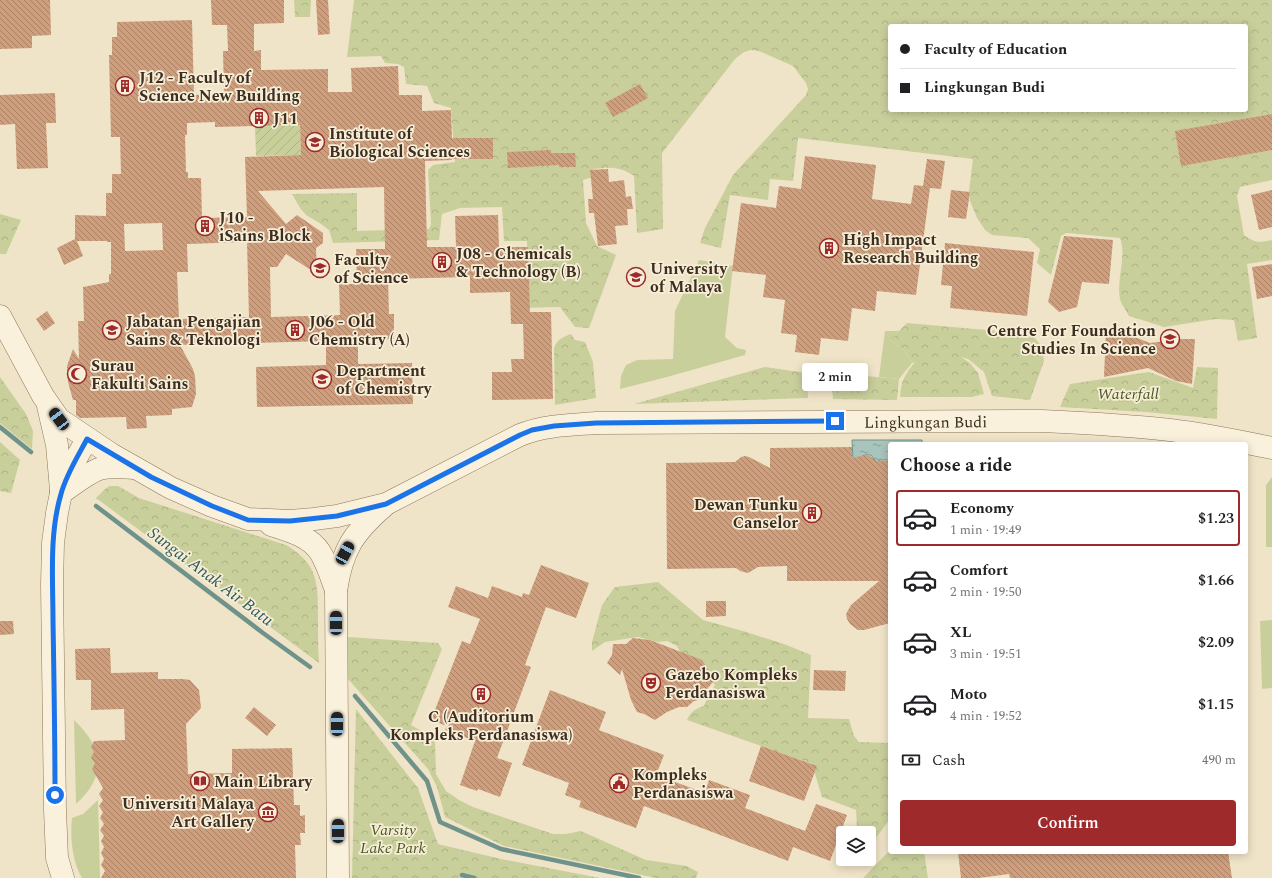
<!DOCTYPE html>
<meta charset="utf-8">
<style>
:root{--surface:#fff;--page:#f6f6f6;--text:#202124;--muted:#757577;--line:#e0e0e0;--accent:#9e2a2b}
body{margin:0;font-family:Spectral,serif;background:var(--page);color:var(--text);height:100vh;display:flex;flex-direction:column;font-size:15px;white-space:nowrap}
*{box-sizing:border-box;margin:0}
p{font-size:13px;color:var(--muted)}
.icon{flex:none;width:22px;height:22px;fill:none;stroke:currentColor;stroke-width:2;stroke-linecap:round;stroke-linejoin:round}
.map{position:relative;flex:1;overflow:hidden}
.drawer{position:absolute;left:888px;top:442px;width:360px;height:412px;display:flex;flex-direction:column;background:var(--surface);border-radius:4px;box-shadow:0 2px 10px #0003}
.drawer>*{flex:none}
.guide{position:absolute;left:888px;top:24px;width:360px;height:88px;border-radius:4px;box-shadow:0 2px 10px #0003;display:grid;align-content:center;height:88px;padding:0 12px;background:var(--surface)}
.buttons{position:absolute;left:836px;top:826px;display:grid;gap:8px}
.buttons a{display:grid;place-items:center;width:40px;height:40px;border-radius:4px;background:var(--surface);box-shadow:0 2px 10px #0003;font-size:20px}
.end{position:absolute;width:18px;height:18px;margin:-9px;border:5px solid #1a73e8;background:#fff;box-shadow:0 0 0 2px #fff}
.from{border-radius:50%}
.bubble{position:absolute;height:28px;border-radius:4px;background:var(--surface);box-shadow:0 2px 10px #0003;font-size:13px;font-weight:600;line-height:28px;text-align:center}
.car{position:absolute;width:12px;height:24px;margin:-12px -6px;border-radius:5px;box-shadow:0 0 3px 1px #0007;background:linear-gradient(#222 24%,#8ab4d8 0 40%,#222 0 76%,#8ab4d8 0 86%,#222 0)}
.guide b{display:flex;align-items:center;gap:14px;height:38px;font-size:15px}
.guide b+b{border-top:1px solid var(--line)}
.guide i{width:10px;height:10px;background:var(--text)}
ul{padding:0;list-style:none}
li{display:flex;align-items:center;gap:12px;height:56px;margin:0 8px 6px;padding:0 4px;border:2px solid transparent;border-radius:4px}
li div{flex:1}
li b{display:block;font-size:15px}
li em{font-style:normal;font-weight:600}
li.current{border-color:var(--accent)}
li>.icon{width:36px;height:36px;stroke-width:1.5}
h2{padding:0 12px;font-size:18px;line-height:48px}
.pay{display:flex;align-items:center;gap:10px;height:44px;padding:0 12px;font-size:15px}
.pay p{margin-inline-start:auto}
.cta{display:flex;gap:8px;margin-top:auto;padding:8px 12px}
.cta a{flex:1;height:46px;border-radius:4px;background:var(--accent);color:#fff;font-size:16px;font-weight:600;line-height:46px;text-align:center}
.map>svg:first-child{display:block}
.grass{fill:#c9cf9b}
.forest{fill:url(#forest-crowns);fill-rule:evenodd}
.garden{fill:url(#garden-furrows)}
.water{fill:url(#water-ripples);stroke:#6f938a}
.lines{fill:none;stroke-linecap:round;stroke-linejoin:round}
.stream{stroke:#6f938a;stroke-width:4.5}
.building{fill:url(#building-back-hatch);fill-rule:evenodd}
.tertiary-casing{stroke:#8d765c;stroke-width:23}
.tertiary{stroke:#faf1dc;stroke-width:22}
.route{stroke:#1a73e8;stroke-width:5}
.labels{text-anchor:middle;stroke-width:3.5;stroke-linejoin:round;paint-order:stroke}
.poi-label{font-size:16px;font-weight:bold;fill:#3d2e20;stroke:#f7eed8;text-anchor:start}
.park-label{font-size:16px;font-style:italic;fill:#4d5a26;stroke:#f7eed8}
.street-label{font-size:16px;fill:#3d2e20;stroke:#f7eed8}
.water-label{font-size:17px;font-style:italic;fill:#2f5d5a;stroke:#f7eed8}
</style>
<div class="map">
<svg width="1272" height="878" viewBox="0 0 1272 878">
<defs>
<pattern id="forest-crowns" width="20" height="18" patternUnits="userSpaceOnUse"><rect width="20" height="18" fill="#c9cf9b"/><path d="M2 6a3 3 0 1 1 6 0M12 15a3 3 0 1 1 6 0" fill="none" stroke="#aeb285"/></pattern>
<pattern id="garden-furrows" width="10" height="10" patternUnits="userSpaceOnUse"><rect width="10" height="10" fill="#c9cf9b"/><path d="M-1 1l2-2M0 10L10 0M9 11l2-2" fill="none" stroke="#aeb285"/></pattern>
<pattern id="water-ripples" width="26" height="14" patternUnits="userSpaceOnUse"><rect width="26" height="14" fill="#a9c4bc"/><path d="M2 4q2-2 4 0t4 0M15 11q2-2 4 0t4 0" fill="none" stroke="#8ba098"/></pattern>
<pattern id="building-back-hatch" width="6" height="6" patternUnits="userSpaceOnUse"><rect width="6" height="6" fill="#cf9f7d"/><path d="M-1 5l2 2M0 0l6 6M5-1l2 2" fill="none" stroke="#a98266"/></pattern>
</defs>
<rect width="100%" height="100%" fill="#f0e4c8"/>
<path class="grass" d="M699,260L733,266L725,337L737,348L746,350L745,355L667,377L620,389L621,376L626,365L637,360L673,359L675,311Z
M885,331H899L890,340L904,350L912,363L899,379L879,377Z
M1272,477V547H1266V485Z
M1272,620V688L1262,689L1260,621Z
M74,720C104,748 107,776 76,804Z
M98,800L100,878H82C72,861 70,837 72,818L83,814Z"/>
<path class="forest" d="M294,0H311L310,17H295Z
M354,0H1272V180L1240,187L1237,196L1244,235C1255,243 1259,243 1272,240V260L1247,264L1257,338L1238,341L1234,320L1216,319L1164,327L1129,316C1126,310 1121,304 1120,299C1116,279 1127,257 1120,238L1066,233L1061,236L1051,275L1037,263L1040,249L1028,238L992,235L985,230L977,218L970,201L969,191L973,159L798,138L793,181L770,179L768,200L730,195L721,248L700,243L705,228L733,175L806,95L808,89L806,83L793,66L759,51L751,50L744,52L735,59L662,153L663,229L637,233L634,176C619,166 610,167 593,169V177L583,180L586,223L597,246L616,255L589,328L575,327L560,307L517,308L529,291L527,241H504L502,207L460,208L442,214L439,240L333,243L329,230L321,224L306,215L300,208L292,194L357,193V231L429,229L431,224L428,170L433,165L455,162L451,108L434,103L427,86L406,84L404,67L398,64L385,63L381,56L347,57ZM890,26H1246V110H890Z
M0,214L21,220L6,254H0Z
M907,323L1032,334L1042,347L1044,361L1030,400L992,396L984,372L968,359L961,357L970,363L978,373L984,394L972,397H900C901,381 905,374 915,362L912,363L904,350L890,340Z
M571,334L575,340L585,342L593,362L596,398L555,405L554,348C557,339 563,337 571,334Z
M765,367L807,373L808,398L634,404Z
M1197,367L1218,368L1217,419L1146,412L1060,407L1070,384L1149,372L1193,388Z
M831,373L899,379L897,400L833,399Z
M0,377L26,414L33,431L32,449L0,423Z
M0,442L20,460L11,493L0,491Z
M110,486H118L139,498L286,545C318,564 318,583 318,616C318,632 318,648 319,663L96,498L105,489Z
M658,582L703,620L743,631L784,644L811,655L808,718L849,719L854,736L859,742L890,743V819L869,847V833H853L857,828L856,810L822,797L812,764L687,720C691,711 695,709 704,706L708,696L715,685L707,674L680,652L677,646L667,641L658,642L638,637L605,642L592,651V642L602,605L615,587Z
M348,637L438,643L442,649L411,725L435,739L436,774L446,791L459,800L473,807L553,834H566L581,831L646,860L687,866L698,872L696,878H656L504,846L445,817L437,787L428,769L348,679Z
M356,709L418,788L438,844L501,859L600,878H352Z
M890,850V852H924L928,878H863Z"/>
<path class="garden" d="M300,125L301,155L256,156L255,126Z"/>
<path class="water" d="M852,440H922V444H890V460H879V473L875,460L871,455H865L853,460Z"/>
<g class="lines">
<path class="stream" d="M0,427L31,452
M96,506L263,633L310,667
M355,696L427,781L440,822L501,849L639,878
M462,875L474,878"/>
</g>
<path class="building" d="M0,0H50L51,35L32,36V48L0,49Z
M211,0H284V23L254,24V51L261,50V70L328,69V92H352L351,68L398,66L399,95H422V111L451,110L452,138H493V159H452V160L425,161L427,247H456L455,216L498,215L499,247H528L530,312H551L553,399L492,400V372H512L511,359H524L523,324H511L510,292L470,293V277L388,279L389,314H394V339L358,340V364L412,363L413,404L257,407L256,367L326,365V341L252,343L180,345L193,369L195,376L196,394L192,407L172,409V415L146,416L147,428L127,429L126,417L80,418L76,415V400H73L68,382L67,366L73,349L79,359L78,321H84L83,287L109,282V274H111V242H107V241H77L83,256L64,265L57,248L75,239V215L106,216V193H112V174H121L120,137H111L109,55H112V37H117V22L192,20L194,95L224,94L223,51H228L227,25H212ZM215,122V127L300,125L301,155L245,157L247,217L202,218L201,178H188V172H186L185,135H187V123ZM384,187L385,249H356L357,284H339L340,315L271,317L270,267H277L286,254L317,274L316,248L323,243V233L297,215L286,224L258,191ZM162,223L163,250L125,251L124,224ZM247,242L249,317L179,319L177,272H188L187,244Z
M316,0H328L330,34L318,35Z
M640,84L648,98L613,117L605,103Z
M55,93L56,123H46L48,168L17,169L15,124L0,125V95Z
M1272,114V150L1181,166L1175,131Z
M551,150V153H575L576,167H559V165L508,168L507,152Z
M805,156L876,165L872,199L911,204L914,185L923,186L927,159L945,161L941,189L930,188L916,295L877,291L875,311L852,308L848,341L821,338L819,355L795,352L797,335L781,333L785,300L763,297L766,275L732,271L741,203L776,208L779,186L801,189Z
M608,169L609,182L624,180L626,197L631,196L633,209H627L628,225L615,226L617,244L598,246L594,213H589L588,199H593L590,170Z
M951,190L970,192L966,219L948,217Z
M1272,190V227L1259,230L1251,195Z
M1064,236L1113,240L1109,284L1082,282L1077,307L1059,312L1048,302Z
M945,243L1034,252L1027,316L950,308L952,286L941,285Z
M1272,264V296L1257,299L1252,267Z
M47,311L55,323L44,331L36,319Z
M1106,329L1117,330L1150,343L1180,339H1195L1192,384L1176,381L1148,368L1104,377Z
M852,447V458L866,455L870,456L876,461H890V623L864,630H858L850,624L847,619L846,614L851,605L879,581H787V566L758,567L748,573L740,571L736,568L667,569L666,463L735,462L741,457L745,456L749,457L770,468V448Z
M541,565L589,583L576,618L546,607L525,665L531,667L497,758L512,763L500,797L478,789L477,791L460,785L475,741L445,730L447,726L431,720L462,641L470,644L480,619L448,607L456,586L488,598L492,586L522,597L523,593L529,595Z
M706,601H726V616L706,617Z
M0,621H13L14,634L0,635Z
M633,638L650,640L702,660L709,671L713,682L706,690L702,699L694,701L687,707H679L667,712L655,720L644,714L637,712L631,700L622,669L620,675L607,663L612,655L613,644H626Z
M110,648L111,673L158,672V679H183L190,680L199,690L201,708L186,724L188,774L232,773V749L292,748L294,805H300V816L305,815V833H300L301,845H295L296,878H101L105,871L101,865L104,859L101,853L104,847L101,841L104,836L100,830L104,824L100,818L103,812L99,806L103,800L99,794L103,788L92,769L95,763L91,758L94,752L91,747L94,741L125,740L124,709L91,710V680H76L75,649Z
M814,670L846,671L845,691L813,690Z
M550,690L606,712L599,730L664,755L656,775L705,793L709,780L750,795L745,808L805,831L816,804L847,815L830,861L793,847L788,861L644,806L636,828L579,807L581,801L565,795L569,783L522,765Z
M254,707L276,725L267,736L245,718Z
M761,746L817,766L804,801L749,781Z
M958,852H1228L1232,878H1010L1009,874L979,878H961Z"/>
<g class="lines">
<g class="tertiary-casing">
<g id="tertiary">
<path id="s1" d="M0,316L43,396L59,419L111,454L171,488L212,506L248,519L290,521L314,519L337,516L386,504L520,435C545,425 570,425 596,423L1042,421C1085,423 1127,425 1170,430C1204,434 1238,441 1272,448"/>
<path d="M48,406L57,445L61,490"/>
<path d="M61,493C73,485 86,474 99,469C111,466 123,467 135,468"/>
<path d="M271,525C287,530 310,536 320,552C327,563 331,577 336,590"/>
<path d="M63,878L57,858L55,810L52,585L53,543L57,513L61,493L72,466L87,439"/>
<path d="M338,878L336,591C342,550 353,533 384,506"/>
</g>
</g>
<use href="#tertiary" class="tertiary"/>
</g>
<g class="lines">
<path class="route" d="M55,795C55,737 54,679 53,621C53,580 49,534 61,494C66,475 78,456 87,439L151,477L212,506L248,520L290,521L337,516L386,504L520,435L532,430L554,426L596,423L835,421"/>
</g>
<defs>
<g id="building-ring" transform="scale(1)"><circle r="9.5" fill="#f7eed8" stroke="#9e2a2b" stroke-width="1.5"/><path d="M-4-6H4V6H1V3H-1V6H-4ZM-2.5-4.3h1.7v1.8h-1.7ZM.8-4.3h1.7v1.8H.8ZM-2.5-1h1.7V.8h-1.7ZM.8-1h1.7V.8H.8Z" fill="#9e2a2b"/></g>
<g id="university-ring" transform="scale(1)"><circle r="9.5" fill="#f7eed8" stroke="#9e2a2b" stroke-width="1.5"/><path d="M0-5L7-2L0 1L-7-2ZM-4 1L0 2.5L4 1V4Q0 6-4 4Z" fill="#9e2a2b"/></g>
<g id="mosque-ring" transform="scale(1)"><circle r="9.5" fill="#f7eed8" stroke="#9e2a2b" stroke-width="1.5"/><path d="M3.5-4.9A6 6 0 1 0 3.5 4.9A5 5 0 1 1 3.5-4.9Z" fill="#9e2a2b"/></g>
<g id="theatre-ring" transform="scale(1)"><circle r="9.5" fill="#f7eed8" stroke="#9e2a2b" stroke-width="1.5"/><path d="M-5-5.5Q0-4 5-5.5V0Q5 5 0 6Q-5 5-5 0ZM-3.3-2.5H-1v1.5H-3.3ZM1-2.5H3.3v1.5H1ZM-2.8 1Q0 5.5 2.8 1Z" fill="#9e2a2b"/></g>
<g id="library-ring" transform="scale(1)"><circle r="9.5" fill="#f7eed8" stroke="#9e2a2b" stroke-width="1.5"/><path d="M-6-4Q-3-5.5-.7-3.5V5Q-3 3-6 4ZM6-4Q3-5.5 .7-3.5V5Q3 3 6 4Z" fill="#9e2a2b"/></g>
<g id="civic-ring" transform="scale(1)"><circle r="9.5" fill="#f7eed8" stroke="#9e2a2b" stroke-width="1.5"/><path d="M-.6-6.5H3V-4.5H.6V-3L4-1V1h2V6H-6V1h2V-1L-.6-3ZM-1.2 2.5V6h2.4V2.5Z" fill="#9e2a2b"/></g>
<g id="museum-ring" transform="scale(1)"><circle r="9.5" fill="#f7eed8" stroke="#9e2a2b" stroke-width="1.5"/><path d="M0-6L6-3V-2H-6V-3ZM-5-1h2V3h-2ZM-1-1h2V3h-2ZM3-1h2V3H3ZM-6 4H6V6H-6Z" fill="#9e2a2b"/></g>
</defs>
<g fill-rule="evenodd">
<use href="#building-ring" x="125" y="86"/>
<use href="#building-ring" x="259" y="118"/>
<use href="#university-ring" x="315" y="142"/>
<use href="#building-ring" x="205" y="226"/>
<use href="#building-ring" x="829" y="248"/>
<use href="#building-ring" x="442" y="262"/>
<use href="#university-ring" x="320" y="268"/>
<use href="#university-ring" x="636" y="277"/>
<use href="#university-ring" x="112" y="330"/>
<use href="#building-ring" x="295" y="330"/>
<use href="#university-ring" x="1170" y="339"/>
<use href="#mosque-ring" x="77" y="374"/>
<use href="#university-ring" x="322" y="379"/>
<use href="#building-ring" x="812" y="513"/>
<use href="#theatre-ring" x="651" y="683"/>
<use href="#building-ring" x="481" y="694"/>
<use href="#library-ring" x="200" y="781"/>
<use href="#civic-ring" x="619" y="783"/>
<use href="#museum-ring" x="268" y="812"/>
</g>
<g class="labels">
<g class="poi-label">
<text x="139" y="83">J12 - Faculty of<tspan x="139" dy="18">Science New Building</tspan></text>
<text x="273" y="124">J11</text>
<text x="329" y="139">Institute of<tspan x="329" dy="18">Biological Sciences</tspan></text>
<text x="219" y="223">J10 -<tspan x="219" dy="18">iSains Block</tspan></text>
<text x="843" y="245">High Impact<tspan x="843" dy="18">Research Building</tspan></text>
<text x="456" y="259">J08 - Chemicals<tspan x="456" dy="18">&amp; Technology (B)</tspan></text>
<text x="334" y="265">Faculty<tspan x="334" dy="18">of Science</tspan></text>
<text x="650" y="274">University<tspan x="650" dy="18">of Malaya</tspan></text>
<text x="126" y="327">Jabatan Pengajian<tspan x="126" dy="18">Sains &amp; Teknologi</tspan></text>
<text x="309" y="327">J06 - Old<tspan x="309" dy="18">Chemistry (A)</tspan></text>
<text x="1156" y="336" text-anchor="end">Centre For Foundation<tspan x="1156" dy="18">Studies In Science</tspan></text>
<text x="91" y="371">Surau<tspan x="91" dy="18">Fakulti Sains</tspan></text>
<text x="336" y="376">Department<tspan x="336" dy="18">of Chemistry</tspan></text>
<text x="798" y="510" text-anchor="end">Dewan Tunku<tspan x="798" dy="18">Canselor</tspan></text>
<text x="665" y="680">Gazebo Kompleks<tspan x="665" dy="18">Perdanasiswa</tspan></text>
<text x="481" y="722" text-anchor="middle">C (Auditorium<tspan x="481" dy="18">Kompleks Perdanasiswa)</tspan></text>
<text x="633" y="780">Kompleks<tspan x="633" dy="18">Perdanasiswa</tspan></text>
<text x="214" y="787">Main Library</text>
<text x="254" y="809" text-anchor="end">Universiti Malaya<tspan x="254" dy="18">Art Gallery</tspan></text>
</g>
<g class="park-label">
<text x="1128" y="399">Waterfall</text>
<text x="393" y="835">Varsity<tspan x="393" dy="18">Lake Park</tspan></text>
</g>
<g class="street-label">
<text dy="6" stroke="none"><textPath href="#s1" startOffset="1031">Lingkungan Budi</textPath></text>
</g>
<g class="water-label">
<text transform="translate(211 576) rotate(37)" y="6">Sungai Anak Air Batu</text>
</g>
</g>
</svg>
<div class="buttons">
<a><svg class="icon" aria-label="layers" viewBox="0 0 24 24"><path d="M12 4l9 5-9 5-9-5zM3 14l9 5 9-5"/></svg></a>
</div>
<i class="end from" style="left:55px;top:795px"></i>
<i class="end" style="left:835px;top:421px"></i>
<div class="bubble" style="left:802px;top:363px;width:66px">2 min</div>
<i class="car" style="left:59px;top:419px;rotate:323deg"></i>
<i class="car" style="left:345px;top:553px;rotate:28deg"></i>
<i class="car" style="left:336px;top:623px;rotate:0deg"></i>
<i class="car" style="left:337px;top:724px;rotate:0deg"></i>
<i class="car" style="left:338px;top:831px;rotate:0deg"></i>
<div class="guide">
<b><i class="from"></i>Faculty of Education</b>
<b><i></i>Lingkungan Budi</b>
</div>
<section class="drawer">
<h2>Choose a ride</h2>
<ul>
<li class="current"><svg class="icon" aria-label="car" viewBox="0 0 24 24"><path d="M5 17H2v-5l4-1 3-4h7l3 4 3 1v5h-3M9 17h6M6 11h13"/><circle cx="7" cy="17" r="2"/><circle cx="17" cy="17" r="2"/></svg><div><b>Economy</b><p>1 min · 19:49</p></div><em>$1.23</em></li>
<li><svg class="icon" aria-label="car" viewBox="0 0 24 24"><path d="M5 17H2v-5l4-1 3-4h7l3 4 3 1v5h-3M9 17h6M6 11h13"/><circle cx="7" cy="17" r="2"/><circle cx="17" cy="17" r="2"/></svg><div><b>Comfort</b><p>2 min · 19:50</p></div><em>$1.66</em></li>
<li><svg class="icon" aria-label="car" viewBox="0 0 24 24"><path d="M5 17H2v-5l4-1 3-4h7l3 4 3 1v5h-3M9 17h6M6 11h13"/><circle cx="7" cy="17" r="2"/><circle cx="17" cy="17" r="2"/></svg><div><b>XL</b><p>3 min · 19:51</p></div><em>$2.09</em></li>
<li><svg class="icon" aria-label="car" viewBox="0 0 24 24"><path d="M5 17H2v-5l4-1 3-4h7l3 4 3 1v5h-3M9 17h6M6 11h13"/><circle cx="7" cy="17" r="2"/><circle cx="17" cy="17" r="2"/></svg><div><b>Moto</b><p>4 min · 19:52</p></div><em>$1.15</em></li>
</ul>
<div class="pay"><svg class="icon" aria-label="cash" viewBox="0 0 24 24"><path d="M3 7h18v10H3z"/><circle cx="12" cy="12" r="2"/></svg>Cash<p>490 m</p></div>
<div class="cta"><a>Confirm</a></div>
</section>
</div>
